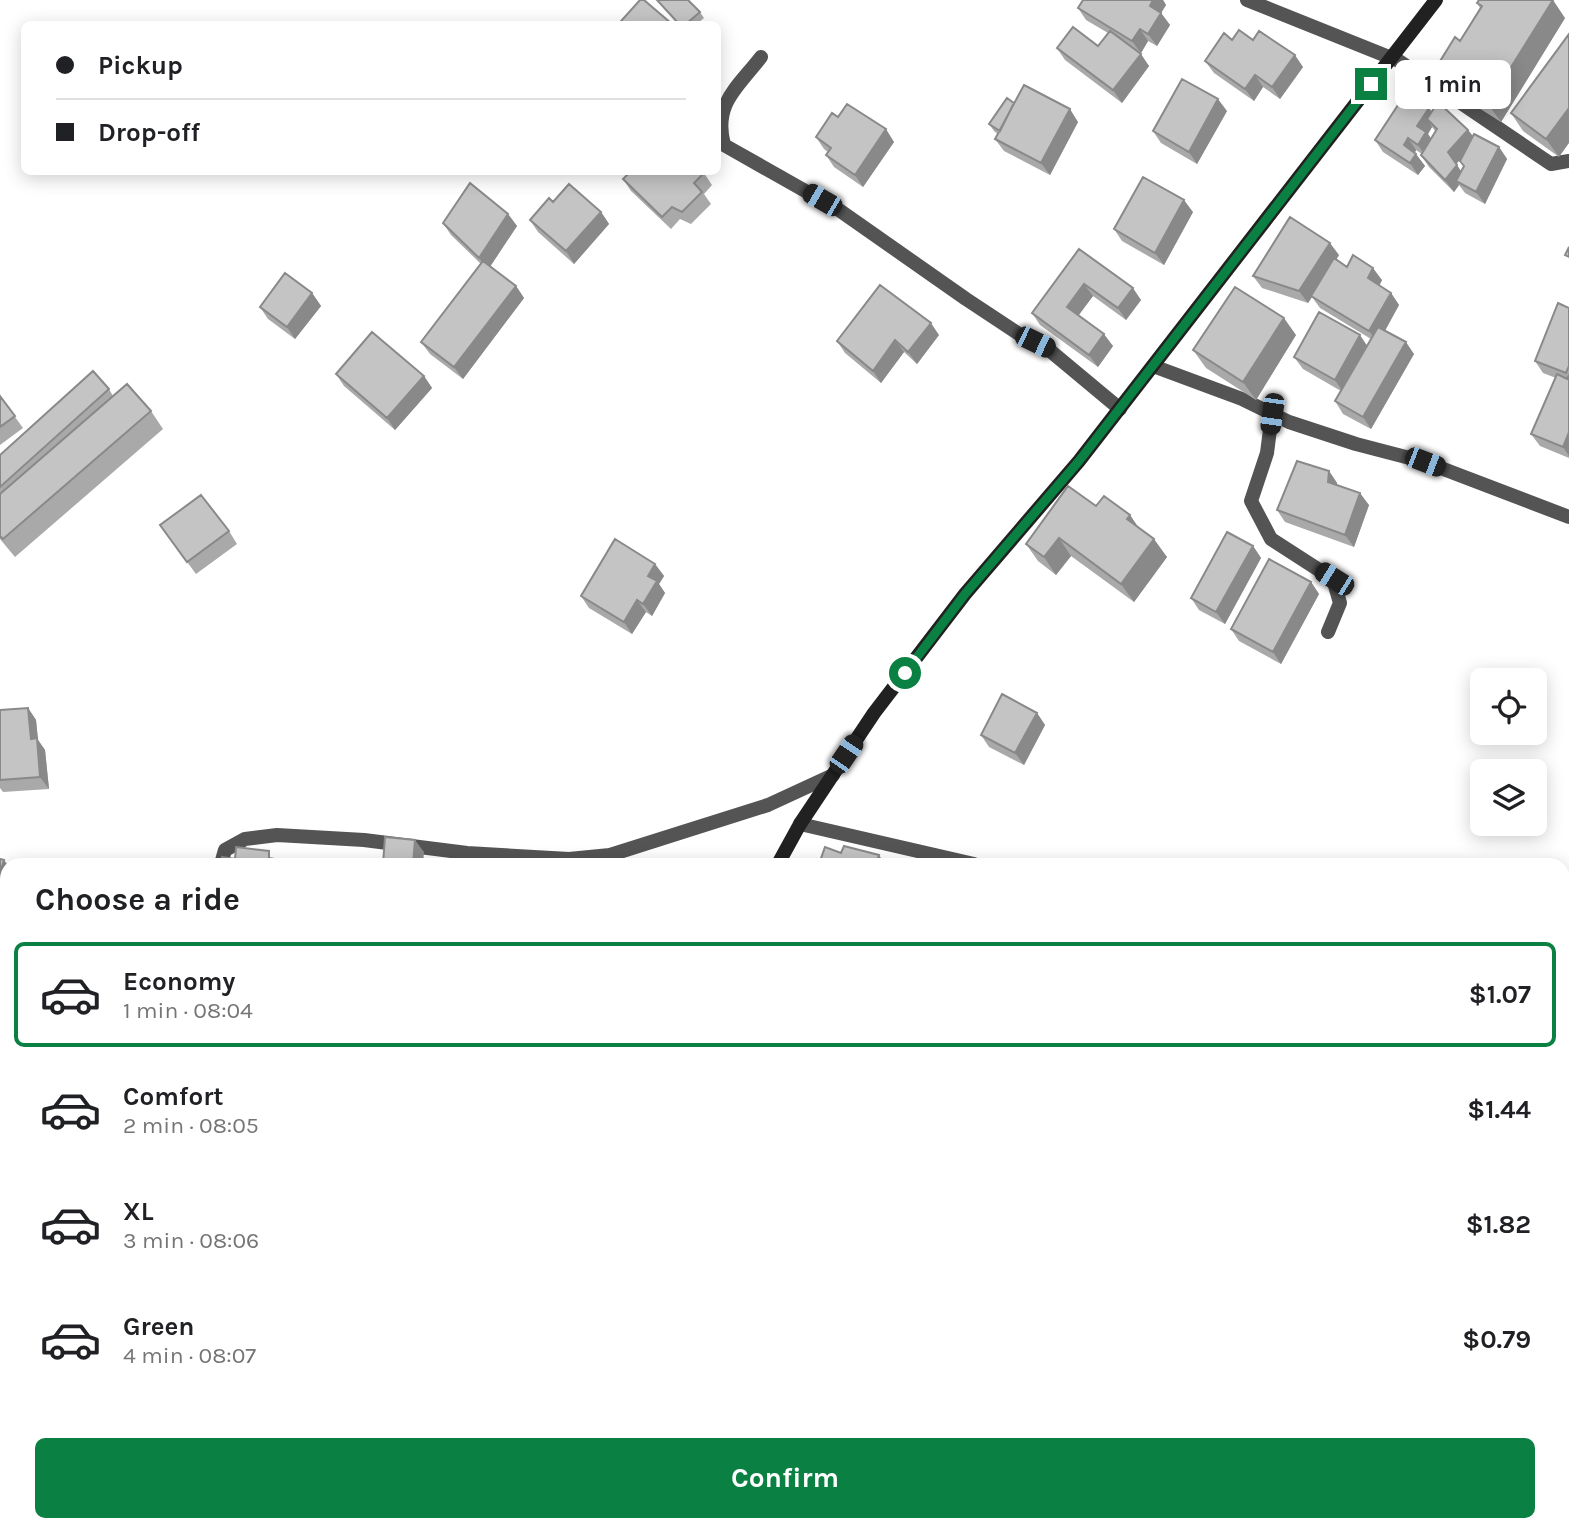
<!DOCTYPE html>
<meta charset="utf-8">
<style>
:root{--surface:#fff;--page:#f6f6f6;--text:#202124;--muted:#757577;--line:#e0e0e0;--accent:#0b8043}
body{margin:0;font-family:Karla,sans-serif;background:var(--page);color:var(--text);height:100vh;display:flex;flex-direction:column;font-size:26px;white-space:nowrap}
*{box-sizing:border-box;margin:0}
p{font-size:23px;color:var(--muted)}
.icon{flex:none;width:38px;height:38px;fill:none;stroke:currentColor;stroke-width:2;stroke-linecap:round;stroke-linejoin:round}
.map{position:relative;flex:1;overflow:hidden}
.panel{position:absolute;left:0px;top:858px;width:1570px;height:674px;display:flex;flex-direction:column;background:var(--surface);border-radius:21px 21px 0 0;box-shadow:0 4px 18px #0003}
.panel>*{flex:none}
.top-card{position:absolute;left:21px;top:21px;width:700px;height:154px;border-radius:10px;box-shadow:0 4px 18px #0003;display:grid;align-content:center;height:154px;padding:0 35px;background:var(--surface)}
.buttons{position:absolute;left:1470px;top:668px;display:grid;gap:14px}
.buttons a{display:grid;place-items:center;width:77px;height:77px;border-radius:10px;background:var(--surface);box-shadow:0 4px 18px #0003;font-size:35px}
.end{position:absolute;width:32px;height:32px;margin:-16px;border:9px solid #0b8043;background:#fff;box-shadow:0 0 0 4px #fff}
.from{border-radius:50%}
.bubble{position:absolute;height:49px;border-radius:10px;background:var(--surface);box-shadow:0 4px 18px #0003;font-size:23px;font-weight:700;line-height:49px;text-align:center}
.car{position:absolute;width:21px;height:42px;margin:-21px -10px;border-radius:9px;box-shadow:0 0 5px 2px #0007;background:linear-gradient(#222 24%,#8ab4d8 0 40%,#222 0 76%,#8ab4d8 0 86%,#222 0)}
.top-card b{display:flex;align-items:center;gap:24px;height:66px;font-size:26px}
.top-card b+b{border-top:2px solid var(--line)}
.top-card i{width:18px;height:18px;background:var(--text)}
ul{padding:0;list-style:none}
li{display:flex;align-items:center;gap:21px;height:105px;margin:0 14px 10px;padding:0 21px;border:4px solid transparent;border-radius:10px}
li div{flex:1}
li b{display:block;font-size:26px}
li em{font-style:normal;font-weight:700}
li.active{border-color:var(--accent)}
li>.icon{width:63px;height:63px;stroke-width:1.5}
h2{padding:0 35px;font-size:32px;line-height:84px}
.button{display:flex;gap:14px;margin-top:auto;padding:14px 35px}
.button a{flex:1;height:80px;border-radius:10px;background:var(--accent);color:#fff;font-size:28px;font-weight:700;line-height:80px;text-align:center}
.map>svg:first-child{display:block}
.lines{fill:none;stroke-linecap:round;stroke-linejoin:round}
.lane{stroke:#545454;stroke-width:14}
.street{stroke:#545454;stroke-width:14}
.secondary{stroke:#212121;stroke-width:14}
.wall{fill:#a9a9a9;fill-rule:evenodd}
.shaded-wall{fill:#898989}
.building{fill:#c4c4c4;stroke:#898989;stroke-width:2}
.route{stroke:#0b8043;stroke-width:9}
</style>
<div class="map">
<svg width="1569" height="1531" viewBox="0 0 1569 1531">
<rect width="100%" height="100%" fill="#fff"/>
<g class="lines">
<path class="lane" d="M1291,1524L1292,1531"/>
<path class="street" d="M1247,0L1399,61L1551,164L1569,161
M761,57C737,88 713,104 724,145L839,210L966,299L1022,336L1048,349L1120,409
M1153,366L1242,399L1289,422L1356,444L1425,462L1569,517
M1272,414L1267,453L1251,501L1271,539L1333,579L1340,603L1328,632
M800,824L974,864
M221,864L225,850L245,839L277,835L364,840L467,853L569,859L610,855L768,805L833,775
M1563,962L1569,963
M0,1360L7,1375
M1563,1440L1569,1444
M79,1524L82,1531
M1046,1524L1060,1531
M232,1531L243,1524"/>
<path class="secondary" d="M778,864L800,824L874,713L965,594L1079,461L1436,0
M762,1531V1524"/>
</g>
<path class="wall" d="M657,0L700,12L704,18L697,24H678Z
M1083,0H1163L1166,5L1161,13L1170,25L1157,46L1148,41L1141,53L1136,51L1149,66L1122,103L1065,60L1057,48L1098,46L1108,33L1086,20L1078,8Z
M1477,3L1565,18L1501,122L1447,88L1434,71L1460,41L1480,8Z
M1569,34L1559,157L1523,131L1511,113Z
M1232,40H1253L1303,67L1280,99L1263,87L1254,101L1214,73L1205,61Z
M1014,103L1078,122L1050,175L1004,151L995,139L998,134L994,131L989,124Z
M1429,108L1432,112L1468,130L1473,136L1499,147L1507,159L1485,204L1465,193L1459,185L1454,192L1429,167L1421,155L1422,154L1416,150L1415,153L1425,166L1418,175L1383,152L1375,140ZM1432,127L1436,132L1431,139L1428,134ZM1462,158L1460,161L1464,167L1461,172L1456,164Z
M1227,111L1197,164L1161,143L1153,131Z
M838,117L894,142L863,187L834,167L826,155L828,152L824,149L816,137Z
M704,173L712,185L704,194L711,204L691,224L680,219L671,229L631,191L623,179Z
M553,202L601,212L609,224L574,264L538,232L530,220Z
M1193,212L1164,265L1122,241L1114,229Z
M508,214L517,226L490,266L516,286L524,298L463,379L430,354L421,342L481,264L451,235L443,223Z
M1079,249L1141,300L1126,320L1093,296L1078,315L1113,346L1098,367L1040,325L1032,313Z
M1339,255L1336,260L1347,267L1382,280L1379,286L1391,293L1399,305L1385,331L1414,354L1371,429L1343,414L1335,401L1341,391L1303,369L1294,357L1367,345L1371,339L1320,308L1312,297L1308,303L1262,288L1253,276Z
M312,293L321,306L295,339L268,319L260,307Z
M1569,308V458L1540,446L1531,434L1556,378L1543,373L1535,361Z
M939,335L917,364L904,352L881,383L845,353L837,341Z
M1296,335L1256,400L1206,368L1193,350Z
M336,374L424,376L432,388L395,430L344,386Z
M109,389L113,396L151,411L163,429L15,557L0,539V455Z
M0,396L23,428L0,445Z
M1329,471L1337,483V485L1369,505L1354,547L1285,522L1277,510Z
M1096,506L1130,515L1138,527L1167,557L1134,602L1071,556L1056,575L1038,561L1026,544Z
M160,525L229,531L237,544L196,574Z
M1253,546L1261,558L1225,624L1199,610L1191,598Z
M655,564L664,576L659,584L665,593L652,616L646,612L632,634L589,608L581,596Z
M1311,582L1319,594L1281,664L1239,641L1231,629Z
M28,708L36,720L38,740L45,750L49,789L3,792L0,788V710Z
M1037,713L1045,725L1024,765L989,747L981,735Z
M0,1145L4,1153L0,1156Z
M0,1157L7,1169V1206L0,1209Z
M1158,1524H1227L1232,1531H1169Z
M1320,1524H1457L1455,1531H1335Z
M1482,1524H1512L1510,1531H1497L1485,1529Z"/>
<path class="shaded-wall" d="M1153,0H1163L1166,5L1161,13L1170,25L1157,46L1148,34L1150,6Z
M1553,0L1565,18L1501,122L1488,104Z
M1140,29L1148,41L1141,53L1132,41Z
M1141,54L1149,66L1122,103L1113,90Z
M1295,55L1303,67L1280,99L1272,87Z
M1255,75L1263,87L1254,101L1245,89Z
M1218,99L1227,111L1197,164L1189,152Z
M1429,108L1437,120L1427,119L1432,127L1428,134L1435,144L1426,157L1418,145L1417,126Z
M1569,108V143L1559,157L1546,139Z
M1070,109L1078,122L1050,175L1041,163Z
M886,129L894,142L863,187L855,175Z
M1468,130L1477,142L1456,164L1448,152Z
M1408,138L1416,150L1412,157L1404,145Z
M1499,147L1507,159L1485,204L1476,192Z
M1416,154L1425,166L1418,175L1410,163Z
M1457,165L1465,177L1456,181L1459,185L1454,192L1445,180Z
M1184,200L1193,212L1164,265L1155,253Z
M601,212L609,224L574,264L566,251Z
M508,214L517,226L488,270L479,258Z
M1330,243L1339,255L1308,303L1299,291Z
M1373,268L1382,280L1377,290L1368,278Z
M1084,284L1093,296L1076,319L1067,307Z
M516,286L524,298L463,379L454,367Z
M1133,288L1141,300L1126,320L1118,308Z
M312,293L321,306L295,339L287,327Z
M1391,293L1399,305L1378,343L1369,331Z
M1284,318L1296,335L1256,400L1243,382Z
M931,323L939,335L917,364L908,352Z
M1104,334L1113,346L1098,367L1089,355Z
M1360,335L1368,347L1343,392L1335,380Z
M895,340L904,352L881,383L873,371Z
M1406,342L1414,354L1371,429L1363,417Z
M424,376L432,388L395,430L387,418Z
M1569,432V456L1563,447Z
M1329,471L1337,483L1336,494L1328,482Z
M1360,493L1369,505L1354,547L1345,535Z
M1130,515L1142,533L1127,519Z
M1059,538L1071,556L1056,575L1044,557Z
M1154,539L1167,557L1134,602L1121,584Z
M1253,546L1261,558L1225,624L1216,612Z
M655,564L664,576L659,584L665,593L652,616L643,604L648,576Z
M1311,582L1319,594L1281,664L1273,652Z
M637,600L646,612L632,634L624,622Z
M28,708L36,720L38,740L45,750L49,789L40,777L31,739Z
M1037,713L1045,725L1024,765L1015,753Z
M415,840L424,852L423,864H413Z
M879,855L885,864H876Z
M4,860L7,864V889L0,912V873Z
M0,1157L7,1169V1176L0,1162Z
M1369,1524H1393V1531H1368L1367,1530Z
M1444,1524H1457L1455,1531H1442Z
M1506,1524H1512L1510,1531H1508L1506,1527Z
M1228,1525L1232,1531H1225Z"/>
<path class="building" d="M640,0H644L672,24H625L621,21Z
M657,0H688L700,12L686,24H679Z
M1083,0H1153L1150,6L1161,13L1148,34L1140,29L1132,41L1078,8Z
M1479,0H1553L1488,104L1434,71L1455,37L1460,41L1482,6L1477,3Z
M1073,27L1098,46L1110,31L1141,54L1113,90L1057,48Z
M1239,30L1253,40L1259,31L1295,55L1272,87L1255,75L1245,89L1205,61L1224,33L1232,40Z
M1569,34V108L1546,139L1511,113Z
M1182,79L1218,99L1189,152L1153,131Z
M1024,85L1070,109L1041,163L995,139Z
M1406,93L1429,108L1417,126L1426,132L1418,145L1408,138L1404,145L1416,154L1410,163L1375,140Z
M1007,98L1014,103L1000,131L989,124Z
M1438,102L1468,130L1448,152L1457,165L1445,180L1421,155L1437,129L1427,119Z
M847,104L886,129L855,175L826,155L831,148L816,137L832,113L838,117Z
M1474,134L1499,147L1476,192L1456,181L1464,166L1460,161Z
M630,172H702L704,173L694,183L702,192L682,212L672,207L662,217L623,179Z
M1143,177L1184,200L1155,253L1114,229Z
M470,183L508,214L479,258L443,223Z
M569,184L601,212L566,251L530,220L549,198L553,202Z
M1290,217L1330,243L1299,291L1253,276Z
M1569,247V257L1565,255Z
M1079,249L1133,288L1118,308L1084,284L1067,307L1104,334L1089,355L1032,313Z
M1353,255L1373,268L1368,278L1391,293L1369,331L1311,296L1334,258L1347,267Z
M483,261L516,286L454,367L421,342Z
M285,273L312,293L287,327L260,307Z
M880,285L931,323L908,352L895,340L873,371L837,341Z
M1235,287L1284,318L1243,382L1193,350Z
M1558,303L1569,308V366L1566,373L1535,361Z
M1319,312L1360,335L1335,380L1294,357Z
M1378,327L1406,342L1363,417L1335,401Z
M372,332L424,376L387,418L336,374Z
M93,371L109,389L0,487V455Z
M1557,374L1567,379L1569,375V432L1563,447L1531,434Z
M127,384L151,411L3,539L0,536V494Z
M0,396L15,416L0,427Z
M1297,461L1329,471L1328,482L1360,493L1345,535L1277,510Z
M1068,486L1096,506L1104,496L1130,515L1127,519L1154,539L1121,584L1059,538L1044,557L1026,544Z
M201,495L229,531L187,562L160,525Z
M1227,532L1253,546L1216,612L1191,598Z
M615,539L655,564L648,576L657,581L643,604L637,600L624,622L581,596Z
M1269,559L1311,582L1273,652L1231,629Z
M1002,694L1037,713L1015,753L981,735Z
M28,708L31,739L37,738L40,777L0,780V710Z
M385,837L415,840L413,864H383Z
M844,846L879,855L876,864H819L825,847L841,853Z
M236,847L269,851V858L281,860V864H221L222,857L235,859Z
M0,859L4,860L0,873Z
M313,860L354,864H313Z
M0,1162L7,1176V1182L0,1185Z
M7,1234V1271L0,1263V1240Z
M7,1342V1361L0,1351V1347Z
M894,1524H899L926,1531H892Z
M1169,1524H1227L1228,1525L1225,1531H1180Z
M1355,1524H1369L1367,1530Z
M1386,1524H1411L1425,1531H1383Z
M1419,1524H1444L1442,1531H1439Z
M1489,1524H1506V1527Z"/>
<g class="lines">
<path class="route" d="M905,673L965,594L1079,461L1371,84"/>
</g>
</svg>
<div class="buttons">
<a><svg class="icon" aria-label="locate" viewBox="0 0 24 24"><circle cx="12" cy="12" r="6"/><path d="M12 2v4M12 18v4M2 12h4M18 12h4"/></svg></a>
<a><svg class="icon" aria-label="layers" viewBox="0 0 24 24"><path d="M12 4l9 5-9 5-9-5zM3 14l9 5 9-5"/></svg></a>
</div>
<i class="end from" style="left:905px;top:673px"></i>
<i class="end" style="left:1371px;top:84px"></i>
<div class="bubble" style="left:1395px;top:60px;width:116px">1 min</div>
<i class="car" style="left:822px;top:200px;rotate:300deg"></i>
<i class="car" style="left:1035px;top:342px;rotate:116deg"></i>
<i class="car" style="left:1272px;top:414px;rotate:188deg"></i>
<i class="car" style="left:1425px;top:462px;rotate:111deg"></i>
<i class="car" style="left:1334px;top:579px;rotate:302deg"></i>
<i class="car" style="left:846px;top:754px;rotate:34deg"></i>
<div class="top-card">
<b><i class="from"></i>Pickup</b>
<b><i></i>Drop-off</b>
</div>
<section class="panel">
<h2>Choose a ride</h2>
<ul>
<li class="active"><svg class="icon" aria-label="car" viewBox="0 0 24 24"><path d="M5 17H2v-5l4-1 3-4h7l3 4 3 1v5h-3M9 17h6M6 11h13"/><circle cx="7" cy="17" r="2"/><circle cx="17" cy="17" r="2"/></svg><div><b>Economy</b><p>1 min · 08:04</p></div><em>$1.07</em></li>
<li><svg class="icon" aria-label="car" viewBox="0 0 24 24"><path d="M5 17H2v-5l4-1 3-4h7l3 4 3 1v5h-3M9 17h6M6 11h13"/><circle cx="7" cy="17" r="2"/><circle cx="17" cy="17" r="2"/></svg><div><b>Comfort</b><p>2 min · 08:05</p></div><em>$1.44</em></li>
<li><svg class="icon" aria-label="car" viewBox="0 0 24 24"><path d="M5 17H2v-5l4-1 3-4h7l3 4 3 1v5h-3M9 17h6M6 11h13"/><circle cx="7" cy="17" r="2"/><circle cx="17" cy="17" r="2"/></svg><div><b>XL</b><p>3 min · 08:06</p></div><em>$1.82</em></li>
<li><svg class="icon" aria-label="car" viewBox="0 0 24 24"><path d="M5 17H2v-5l4-1 3-4h7l3 4 3 1v5h-3M9 17h6M6 11h13"/><circle cx="7" cy="17" r="2"/><circle cx="17" cy="17" r="2"/></svg><div><b>Green</b><p>4 min · 08:07</p></div><em>$0.79</em></li>
</ul>
<div class="button"><a>Confirm</a></div>
</section>
</div>
